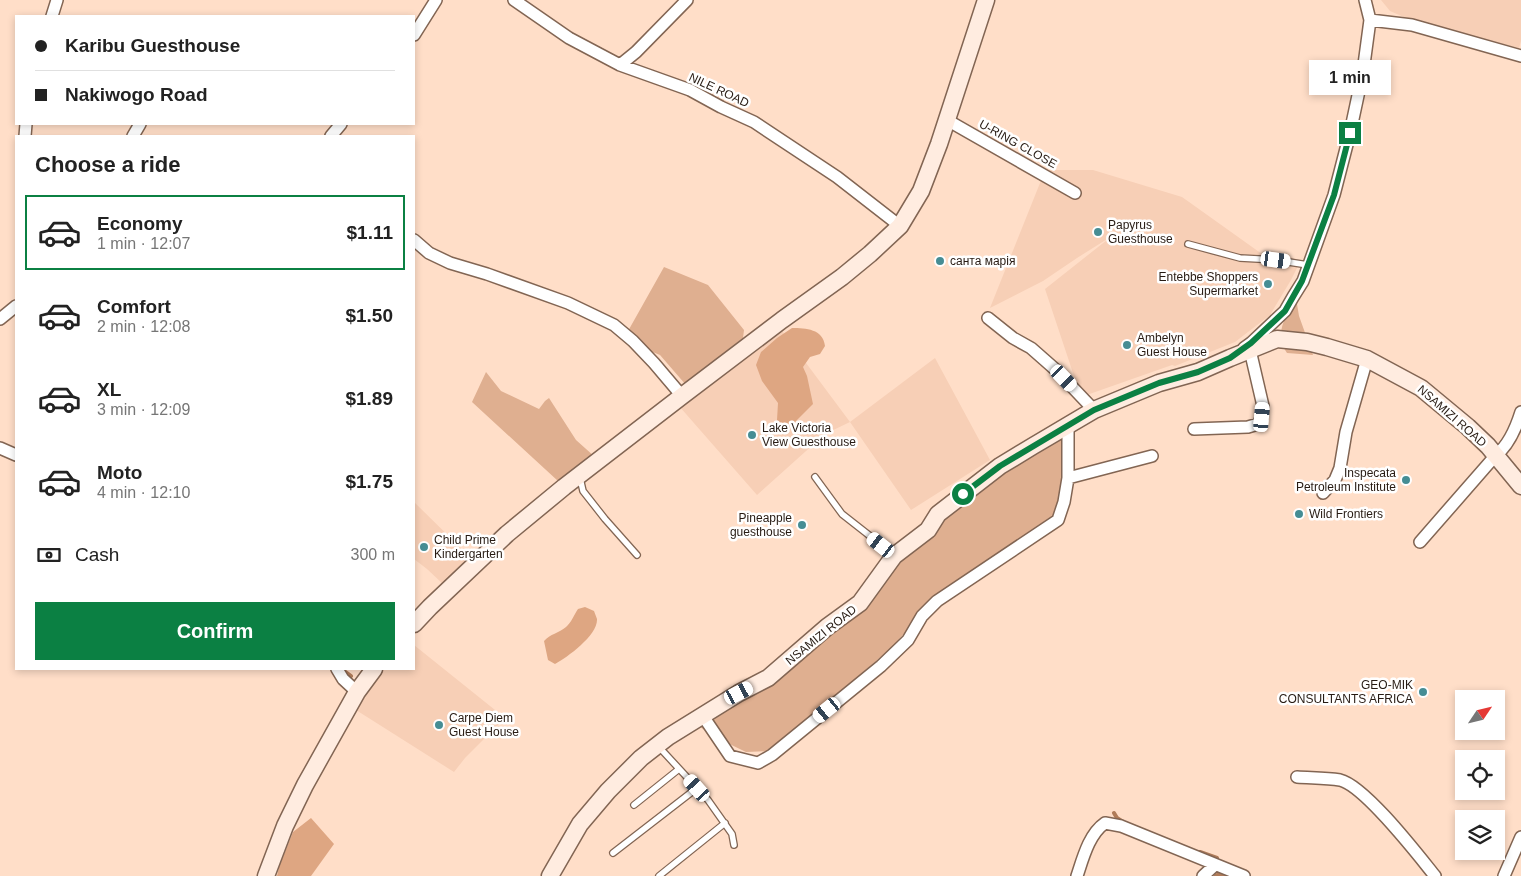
<!DOCTYPE html>
<meta charset="utf-8">
<style>
:root{--surface:#fff;--page:#f6f6f6;--text:#222;--muted:#767676;--line:#e0e0e0;--accent:#0b8043}
body{margin:0;font-family:Arial,sans-serif;background:var(--page);color:var(--text);height:100vh;display:flex;flex-direction:column;font-size:19px;white-space:nowrap}
*{box-sizing:border-box;margin:0}
p{font-size:16px;color:var(--muted)}
.icon{flex:none;width:28px;height:28px;fill:none;stroke:currentColor;stroke-width:2;stroke-linecap:round;stroke-linejoin:round}
.map{position:relative;flex:1;overflow:hidden}
.sheet{position:absolute;left:15px;top:135px;width:400px;height:535px;display:flex;flex-direction:column;background:var(--surface);border-radius:0px;box-shadow:0 2px 8px #0003}
.sheet>*{flex:none}
.guide{position:absolute;left:15px;top:15px;width:400px;height:110px;border-radius:0px;box-shadow:0 2px 8px #0003;display:grid;align-content:center;height:110px;padding:0 20px;background:var(--surface)}
.needle{width:32px;rotate:55deg}
.fabs{position:absolute;left:1455px;top:690px;display:grid;gap:10px}
.fabs a{display:grid;place-items:center;width:50px;height:50px;border-radius:0px;background:var(--surface);box-shadow:0 2px 8px #0003;font-size:25px}
.end{position:absolute;width:22px;height:22px;margin:-11px;border:6px solid #0b8043;background:#fff;box-shadow:0 0 0 2px #fff}
.from{border-radius:50%}
.bubble{position:absolute;height:35px;border-radius:0px;background:var(--surface);box-shadow:0 2px 8px #0003;font-size:16px;font-weight:700;line-height:35px;text-align:center}
.car{position:absolute;width:15px;height:30px;margin:-15px -8px;border-radius:6px;box-shadow:0 0 4px 1px #0007;background:linear-gradient(#fff 24%,#345 0 40%,#fff 0 76%,#345 0 86%,#fff 0)}
.guide b{display:flex;align-items:center;gap:18px;height:48px;font-size:19px}
.guide b+b{border-top:1px solid var(--line)}
.guide i{width:12px;height:12px;background:var(--text)}
ul{padding:0;list-style:none}
li{display:flex;align-items:center;gap:15px;height:75px;margin:0 10px 8px;padding:0 10px;border:2px solid transparent;border-radius:0px}
li div{flex:1}
li b{display:block;font-size:19px}
li em{font-style:normal;font-weight:700}
li.on{border-color:var(--accent)}
li>.icon{width:45px;height:45px;stroke-width:1.5}
h2{padding:0 20px;font-size:22px;line-height:60px}
.pay{display:flex;align-items:center;gap:12px;height:55px;padding:0 20px;font-size:19px}
.pay p{margin-inline-start:auto}
.primary-button{display:flex;gap:10px;margin-top:auto;padding:10px 20px}
.primary-button a{flex:1;height:58px;border-radius:0px;background:var(--accent);color:#fff;font-size:20px;font-weight:700;line-height:58px;text-align:center}
.map>svg:first-child{display:block}
.built{fill:#f7cfb6}
.green{fill:#dfaf90}
.forest{fill:#dea682}
.lines{fill:none;stroke-linecap:round;stroke-linejoin:round}
.stream{stroke:#b07b58;stroke-width:4}
.lane-casing{stroke:#826553;stroke-width:8}
.street-casing{stroke:#826553;stroke-width:14}
.secondary-casing{stroke:#826553;stroke-width:19}
.lane{stroke:#fff;stroke-width:5.5}
.street{stroke:#fff;stroke-width:11}
.secondary{stroke:#ffece0;stroke-width:16}
.route{stroke:#0b8043;stroke-width:6}
.poi-dot{fill:#468d94;stroke:#fff;stroke-width:2}
.labels{text-anchor:middle;stroke-width:5;stroke-linejoin:round;paint-order:stroke}
.street-label{font-size:12px;fill:#271b13;stroke:#fff}
.poi-label{font-size:12px;fill:#271b13;stroke:#fff;text-anchor:start}
</style>
<div class="map">
<svg width="1521" height="876" viewBox="0 0 1521 876">
<rect width="100%" height="100%" fill="#ffdec8"/>
<path class="built" d="M1381,0H1521V41L1519,48L1411,20L1390,11Z
M1046,170H1093L1182,197L1262,254L1291,257L1300,262L1291,280L1270,315L1235,342L1175,366L1172,365L1081,397L1045,289L1112,236L1077,258L1043,281L990,308L1040,183Z
M780,328L850,422L935,358L990,460L911,510L850,422L825,434L757,495L679,406Z
M414,502L469,556L443,584L427,569L414,559Z
M414,645L505,718L465,758L454,772L356,710L383,669H414Z"/>
<path class="green" d="M664,267L708,285L744,330L743,338L686,385L660,355L623,340Z
M1296,298L1299,316L1313,355L1287,353C1273,334 1286,316 1296,298Z
M486,372L501,391L539,409L545,401L549,398L576,440L595,457L558,481L472,402Z
M1063,436L1068,443L1070,503L1064,517L920,616L891,648L772,751L746,752L715,737L700,727L765,684L933,526L1027,457Z"/>
<path class="forest" d="M792,328C806,328 823,329 825,346L820,354L810,357L803,367L807,376L813,404L789,428L783,427L777,420L778,403L762,381L756,365L761,352L777,338Z
M585,607L594,611C595,614 596,616 597,619C598,635 568,657 555,664L548,660L544,641C550,634 559,633 566,627C571,623 574,615 578,609Z
M311,818L334,844L311,876H277L279,867L293,832Z"/>
<g class="lines">
<path class="stream" d="M343,670L351,676
M1114,813L1117,818L1123,822
M1200,852L1217,858
M1216,876L1219,874L1224,876"/>
<g class="lane-casing">
<path id="lane" d="M1188,244L1240,258L1276,260L1308,265
M815,477L842,514L893,554
M580,478L583,491L605,519L637,555
M659,747L708,800L732,834L734,845
M634,805L679,769
M613,853L697,788
M659,876L725,823"/>
</g>
<g class="street-casing">
<path id="street" d="M514,0L569,38L620,65L690,90L721,107L754,122L837,177L900,226
M52,16L57,0
M1370,20L1412,25L1521,56
M414,35L436,0
M620,65L636,52L687,0
M947,120L1075,193
M25,136L26,124
M133,136L140,124
M331,136L341,124
M414,240L429,253L450,263L487,274L568,303L614,325L633,341L654,363L682,396
M988,318L1013,338L1031,348L1056,370L1094,410
M0,319L16,306
M1244,348L1251,343L1285,311L1293,297L1303,281L1334,195L1350,133L1363,72L1370,20L1365,0
M1194,429L1248,427L1258,424L1262,417L1263,406L1250,350
M0,448L16,455
M1068,478L1152,456
M1323,493L1335,480L1340,468L1346,432L1367,359
M1420,542L1496,455C1509,445 1516,428 1521,412
M337,669L343,679L357,692
M703,716L730,756L758,763L772,755L881,666L908,640L922,616L937,601L1058,520L1064,502L1068,478V426
M1297,777C1311,778 1326,778 1340,780C1365,786 1418,855 1435,876
M1077,876C1083,858 1089,834 1105,823L1121,826L1244,876
M1203,876L1215,865
M1504,876L1521,837"/>
</g>
<g class="secondary-casing">
<path id="secondary" d="M414,624L430,607L507,534L564,487L682,396L782,320L842,277L870,254L900,226L921,191L939,144L986,0
M266,876L285,826L305,785L357,692L374,669
M550,876L580,824L608,791L641,758L668,737L739,693L768,678L827,627L860,603L894,556L928,530L938,514L1000,466L1033,446L1094,410L1159,383L1198,372L1230,358L1277,339L1307,342L1327,347L1367,359L1421,388L1468,427L1488,446L1521,486"/>
</g>
<use href="#lane" class="lane"/>
<use href="#street" class="street"/>
<use href="#secondary" class="secondary"/>
</g>
<g class="lines">
<path class="route" d="M963,494L1000,466L1094,410L1159,383L1198,372L1230,358L1251,343L1285,311L1302,281L1334,195L1350,133"/>
</g>
<g class="poi-dot">
<circle cx="1098" cy="232" r="5"/>
<circle cx="940" cy="261" r="5"/>
<circle cx="1268" cy="284" r="5"/>
<circle cx="1127" cy="345" r="5"/>
<circle cx="752" cy="435" r="5"/>
<circle cx="1406" cy="480" r="5"/>
<circle cx="1299" cy="514" r="5"/>
<circle cx="802" cy="525" r="5"/>
<circle cx="424" cy="547" r="5"/>
<circle cx="1423" cy="692" r="5"/>
<circle cx="439" cy="725" r="5"/>
</g>
<g class="labels">
<g class="street-label">
<text transform="translate(719 90) rotate(25)" y="4">NILE ROAD</text>
<text transform="translate(1018 144) rotate(29)" y="4">U-RING CLOSE</text>
<text transform="translate(1452 416) rotate(41)" y="4">NSAMIZI ROAD</text>
<text transform="translate(821 635) rotate(-39)" y="4">NSAMIZI ROAD</text>
</g>
<g class="poi-label">
<text x="1108" y="229">Papyrus<tspan x="1108" dy="14">Guesthouse</tspan></text>
<text x="950" y="265">санта марія</text>
<text x="1258" y="281" text-anchor="end">Entebbe Shoppers<tspan x="1258" dy="14">Supermarket</tspan></text>
<text x="1137" y="342">Ambelyn<tspan x="1137" dy="14">Guest House</tspan></text>
<text x="762" y="432">Lake Victoria<tspan x="762" dy="14">View Guesthouse</tspan></text>
<text x="1396" y="477" text-anchor="end">Inspecata<tspan x="1396" dy="14">Petroleum Institute</tspan></text>
<text x="1309" y="518">Wild Frontiers</text>
<text x="792" y="522" text-anchor="end">Pineapple<tspan x="792" dy="14">guesthouse</tspan></text>
<text x="434" y="544">Child Prime<tspan x="434" dy="14">Kindergarten</tspan></text>
<text x="1413" y="689" text-anchor="end">GEO-MIK<tspan x="1413" dy="14">CONSULTANTS AFRICA</tspan></text>
<text x="449" y="722">Carpe Diem<tspan x="449" dy="14">Guest House</tspan></text>
</g>
</g>
</svg>
<div class="fabs">
<a><svg class="needle" viewBox="-14 -14 28 28"><path d="M0-13l5 13h-10z" fill="#e53935"/><path d="M0 13l5-13h-10z" fill="#767676"/></svg></a>
<a><svg class="icon" aria-label="locate" viewBox="0 0 24 24"><circle cx="12" cy="12" r="6"/><path d="M12 2v4M12 18v4M2 12h4M18 12h4"/></svg></a>
<a><svg class="icon" aria-label="layers" viewBox="0 0 24 24"><path d="M12 4l9 5-9 5-9-5zM3 14l9 5 9-5"/></svg></a>
</div>
<i class="end from" style="left:963px;top:494px"></i>
<i class="end" style="left:1350px;top:133px"></i>
<div class="bubble" style="left:1309px;top:60px;width:82px">1 min</div>
<i class="car" style="left:1276px;top:260px;rotate:98deg"></i>
<i class="car" style="left:1064px;top:378px;rotate:136deg"></i>
<i class="car" style="left:1262px;top:417px;rotate:5deg"></i>
<i class="car" style="left:881px;top:545px;rotate:308deg"></i>
<i class="car" style="left:739px;top:693px;rotate:63deg"></i>
<i class="car" style="left:827px;top:710px;rotate:231deg"></i>
<i class="car" style="left:697px;top:788px;rotate:318deg"></i>
<div class="guide">
<b><i class="from"></i>Karibu Guesthouse</b>
<b><i></i>Nakiwogo Road</b>
</div>
<section class="sheet">
<h2>Choose a ride</h2>
<ul>
<li class="on"><svg class="icon" aria-label="car" viewBox="0 0 24 24"><path d="M5 17H2v-5l4-1 3-4h7l3 4 3 1v5h-3M9 17h6M6 11h13"/><circle cx="7" cy="17" r="2"/><circle cx="17" cy="17" r="2"/></svg><div><b>Economy</b><p>1 min · 12:07</p></div><em>$1.11</em></li>
<li><svg class="icon" aria-label="car" viewBox="0 0 24 24"><path d="M5 17H2v-5l4-1 3-4h7l3 4 3 1v5h-3M9 17h6M6 11h13"/><circle cx="7" cy="17" r="2"/><circle cx="17" cy="17" r="2"/></svg><div><b>Comfort</b><p>2 min · 12:08</p></div><em>$1.50</em></li>
<li><svg class="icon" aria-label="car" viewBox="0 0 24 24"><path d="M5 17H2v-5l4-1 3-4h7l3 4 3 1v5h-3M9 17h6M6 11h13"/><circle cx="7" cy="17" r="2"/><circle cx="17" cy="17" r="2"/></svg><div><b>XL</b><p>3 min · 12:09</p></div><em>$1.89</em></li>
<li><svg class="icon" aria-label="car" viewBox="0 0 24 24"><path d="M5 17H2v-5l4-1 3-4h7l3 4 3 1v5h-3M9 17h6M6 11h13"/><circle cx="7" cy="17" r="2"/><circle cx="17" cy="17" r="2"/></svg><div><b>Moto</b><p>4 min · 12:10</p></div><em>$1.75</em></li>
</ul>
<div class="pay"><svg class="icon" aria-label="cash" viewBox="0 0 24 24"><path d="M3 7h18v10H3z"/><circle cx="12" cy="12" r="2"/></svg>Cash<p>300 m</p></div>
<div class="primary-button"><a>Confirm</a></div>
</section>
</div>
